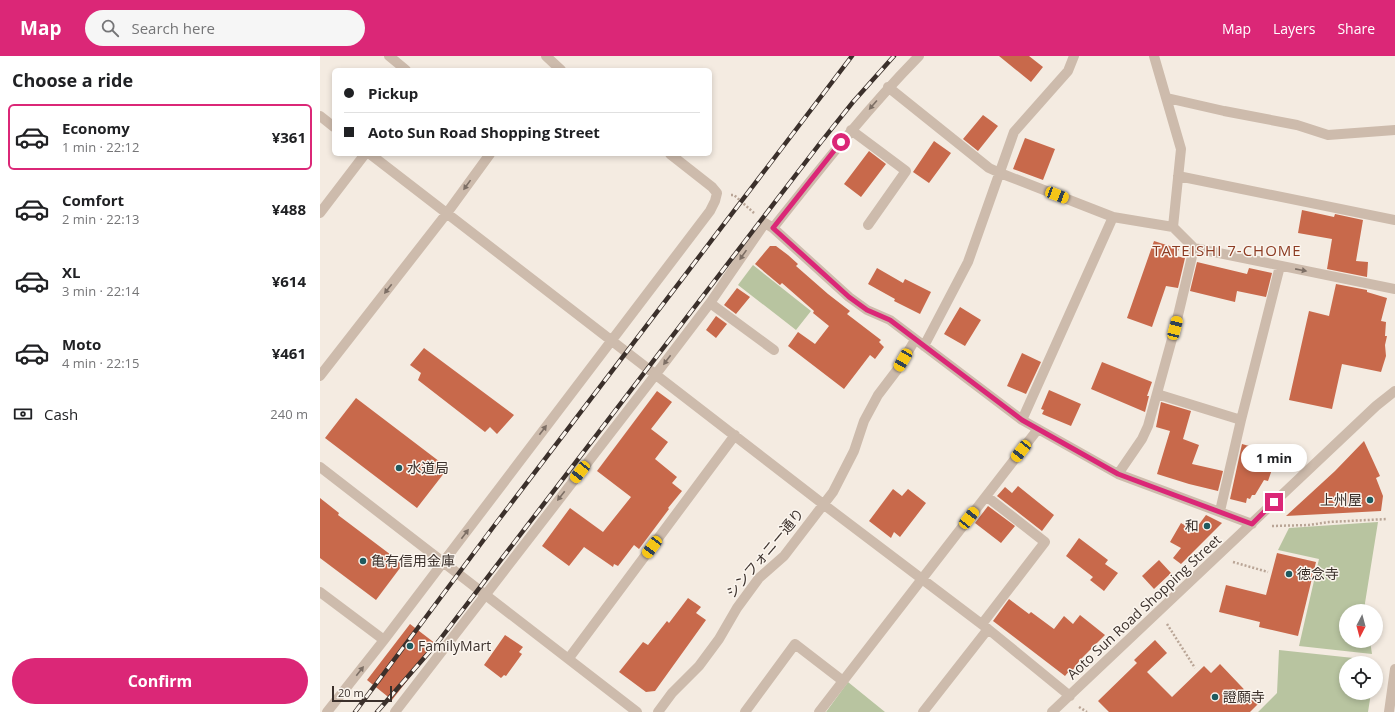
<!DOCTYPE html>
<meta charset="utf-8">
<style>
:root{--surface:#fff;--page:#f6f6f6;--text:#202124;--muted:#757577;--line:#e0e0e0;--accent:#db2777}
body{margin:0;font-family:"Open Sans","Noto Sans JP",sans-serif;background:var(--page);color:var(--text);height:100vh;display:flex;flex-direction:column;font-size:15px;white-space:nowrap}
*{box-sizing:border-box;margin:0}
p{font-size:13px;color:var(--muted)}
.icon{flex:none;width:22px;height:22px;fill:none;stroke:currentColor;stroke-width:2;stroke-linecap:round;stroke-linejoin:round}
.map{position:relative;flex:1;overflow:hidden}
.drawer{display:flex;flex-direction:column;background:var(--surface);width:320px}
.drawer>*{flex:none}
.banner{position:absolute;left:12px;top:12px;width:380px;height:88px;border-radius:6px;box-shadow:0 2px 6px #0003;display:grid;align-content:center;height:88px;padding:0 12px;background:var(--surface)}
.needle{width:26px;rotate:186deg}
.buttons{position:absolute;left:1019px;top:548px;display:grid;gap:8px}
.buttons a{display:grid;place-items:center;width:44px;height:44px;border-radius:50%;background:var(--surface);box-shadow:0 2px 6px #0003;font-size:20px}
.scale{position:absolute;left:12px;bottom:10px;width:60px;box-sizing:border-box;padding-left:4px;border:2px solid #3b302b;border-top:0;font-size:11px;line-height:14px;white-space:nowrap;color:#3b302b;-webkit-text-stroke:3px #fbf5ee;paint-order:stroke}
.end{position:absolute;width:18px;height:18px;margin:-9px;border:5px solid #db2777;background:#fff;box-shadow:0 0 0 2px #fff}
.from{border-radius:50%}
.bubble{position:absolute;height:28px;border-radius:14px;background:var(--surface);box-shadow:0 2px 6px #0003;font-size:13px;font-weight:700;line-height:28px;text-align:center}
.car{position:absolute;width:12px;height:24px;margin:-12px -6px;border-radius:5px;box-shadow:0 0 3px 1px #0007;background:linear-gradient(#f5c518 24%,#345 0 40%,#f5c518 0 76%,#345 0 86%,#f5c518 0)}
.banner b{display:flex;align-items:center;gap:14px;height:38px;font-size:15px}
.banner b+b{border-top:1px solid var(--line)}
.banner i{width:10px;height:10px;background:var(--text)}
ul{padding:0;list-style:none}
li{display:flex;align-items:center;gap:12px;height:66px;margin:0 8px 6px;padding:0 4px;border:2px solid transparent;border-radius:6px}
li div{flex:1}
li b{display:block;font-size:15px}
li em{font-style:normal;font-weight:700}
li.active{border-color:var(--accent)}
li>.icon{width:36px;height:36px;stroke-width:1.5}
h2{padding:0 12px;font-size:18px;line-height:48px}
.pay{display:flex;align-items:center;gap:10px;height:44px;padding:0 12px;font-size:15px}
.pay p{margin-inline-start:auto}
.cta{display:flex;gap:8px;margin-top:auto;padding:8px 12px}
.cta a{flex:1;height:46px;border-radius:24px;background:var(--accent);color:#fff;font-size:16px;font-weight:700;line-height:46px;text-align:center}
header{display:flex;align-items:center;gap:24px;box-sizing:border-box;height:56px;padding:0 20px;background:var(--accent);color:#fff}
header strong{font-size:19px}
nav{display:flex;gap:22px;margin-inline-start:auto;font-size:14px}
.search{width:280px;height:36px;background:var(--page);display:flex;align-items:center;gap:10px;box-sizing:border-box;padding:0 14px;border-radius:22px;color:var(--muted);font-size:15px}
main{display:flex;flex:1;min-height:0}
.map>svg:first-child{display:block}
.green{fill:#b8c4a0}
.building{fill:#c8694b}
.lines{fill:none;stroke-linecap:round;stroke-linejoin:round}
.path{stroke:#b9a596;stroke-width:2.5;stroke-dasharray:2 2;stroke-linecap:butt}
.minor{stroke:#cdbbac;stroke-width:10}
.rail-casing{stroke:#3b302b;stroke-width:4.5}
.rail{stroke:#fbf5ee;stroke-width:3;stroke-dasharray:9;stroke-linecap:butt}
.oneway{fill:#7d6f65}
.route{stroke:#db2777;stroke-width:5}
.poi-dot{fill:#1f5a5e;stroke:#fbf5ee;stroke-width:1.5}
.labels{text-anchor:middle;stroke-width:3;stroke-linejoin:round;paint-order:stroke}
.poi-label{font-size:14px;fill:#3b302b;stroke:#fbf5ee;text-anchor:start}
.street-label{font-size:14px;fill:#3b302b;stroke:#fbf5ee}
.neighbourhood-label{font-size:15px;letter-spacing:1px;fill:#8c3b22;stroke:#fbf5ee}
</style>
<header>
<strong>Map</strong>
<div class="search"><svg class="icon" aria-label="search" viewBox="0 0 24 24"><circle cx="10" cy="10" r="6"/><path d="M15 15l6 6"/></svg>Search here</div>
<nav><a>Map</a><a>Layers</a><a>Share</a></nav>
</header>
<main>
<section class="drawer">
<h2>Choose a ride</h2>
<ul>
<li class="active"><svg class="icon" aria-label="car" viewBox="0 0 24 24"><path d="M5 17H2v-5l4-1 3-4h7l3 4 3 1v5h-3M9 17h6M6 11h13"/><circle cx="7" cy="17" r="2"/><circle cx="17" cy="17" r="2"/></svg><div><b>Economy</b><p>1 min · 22:12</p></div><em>¥361</em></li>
<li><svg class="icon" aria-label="car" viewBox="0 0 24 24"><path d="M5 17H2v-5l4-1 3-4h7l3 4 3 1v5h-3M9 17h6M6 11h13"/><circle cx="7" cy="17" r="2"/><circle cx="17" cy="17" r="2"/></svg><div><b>Comfort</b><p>2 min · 22:13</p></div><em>¥488</em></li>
<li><svg class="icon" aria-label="car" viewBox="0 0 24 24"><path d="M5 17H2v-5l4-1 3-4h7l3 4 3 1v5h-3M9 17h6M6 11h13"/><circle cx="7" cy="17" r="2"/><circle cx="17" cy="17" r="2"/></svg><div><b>XL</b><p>3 min · 22:14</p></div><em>¥614</em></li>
<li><svg class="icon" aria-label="car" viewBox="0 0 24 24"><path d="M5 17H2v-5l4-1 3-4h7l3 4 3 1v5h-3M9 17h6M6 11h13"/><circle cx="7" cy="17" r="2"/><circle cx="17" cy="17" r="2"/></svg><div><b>Moto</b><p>4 min · 22:15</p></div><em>¥461</em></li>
</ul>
<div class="pay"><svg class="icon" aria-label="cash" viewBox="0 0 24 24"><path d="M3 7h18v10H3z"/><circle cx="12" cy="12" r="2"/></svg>Cash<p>240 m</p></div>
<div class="cta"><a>Confirm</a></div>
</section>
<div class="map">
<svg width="1075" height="656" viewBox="0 0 1075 656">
<rect width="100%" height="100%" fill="#f4ebe1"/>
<path class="green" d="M433,209L491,255L476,274L418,229Z
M1058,466L1045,547L1046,555H1026V585H1050L1052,598L979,590L999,503L958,494L969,472Z
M959,594L1052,604L1053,607H1026V637H1051L1048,656H938L957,637Z
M528,626L565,656H506Z"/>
<path class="building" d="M679,0H709L723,11L711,26Z
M663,59L678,70L658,95L643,83Z
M705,82L735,93L723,124L693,113Z
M614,85L631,97L609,127L593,116Z
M549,95L566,108L541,141L524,128Z
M982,154L1014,161L1015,158L1043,164L1036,205L1048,206L1047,221L1007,213L1012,183L978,177Z
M834,185L859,193L856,200L865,202L858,232L846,230L832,271L807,262Z
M450,190H456L468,199L478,208L476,210L508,238L530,255L527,258L561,284L559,286L564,291L555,303L550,299L524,333L468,290L478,276L495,288L509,270L493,257L494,255L462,227L460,229L435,208Z
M877,206L927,218L929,212L952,217L946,241L917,235L915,246L870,235Z
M557,212L583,227L585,223L611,236L600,258L574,245L575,243L548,228Z
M1016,228L1047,234V236L1067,242L1061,265L1066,266L1065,280H1067L1065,289L1066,300L1061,316L1022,308L1012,353L969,344L989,255L1009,260Z
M417,232L430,241L416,258L404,249Z
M640,251L661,264L645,290L624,278Z
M396,260L407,268L396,282L386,274Z
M104,292L194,359L177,378L170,371L165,376L98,324L101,317L90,309Z
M702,297L721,306L706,338L687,330Z
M782,306L832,326L827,340H829L825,356L771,333Z
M729,334L761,348L751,370L722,358L724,354L721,353Z
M337,335L352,346L331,373L348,386L335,403L357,421L352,427L362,435L348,452L349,453L319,493L314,489L298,510L294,508L293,511L264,491L249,510L222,490L250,452L283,476L311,441L277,415Z
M36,342L128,412L97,452L5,382Z
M841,346L871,355L863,383L879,389L872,408L903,415L898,435L869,428L837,418L850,375L836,371Z
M1044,385L1060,420L1056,422L1063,440L1061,455L966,460L1015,415Z
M922,388L936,392L937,390L958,396L948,425L944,424L935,439H932L930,443L927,442L926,447L910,443Z
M698,430L734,459L722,475L677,440L685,431L692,437Z
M573,433L582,440L588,433L606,447L580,481L574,476L571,482L549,465Z
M0,442L19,457L18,459L83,508L56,544L0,502Z
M668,450L695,470L681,487L655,467Z
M886,459L902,467L861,508L853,502L861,492L850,486L861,467L874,475Z
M759,482L788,504L785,508L798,517L784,535L770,524L773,521L746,500Z
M957,497L996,506L978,580L939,571L940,566L899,556L906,529L946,539Z
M839,504L851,517L834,533L822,520Z
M368,542L381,551L376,557L386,564L335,635L326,636L299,616L323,586L328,589L347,565L349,567Z
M689,543L709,558L711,556L734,573L744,560L753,568L760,559L785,579L760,604L752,615L750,614L745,620L673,565Z
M90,568L116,588L72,644L47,624Z
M185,579L203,591L199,596L202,598L186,620L184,619L181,622L164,609Z
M835,584L847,597L827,616L852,641L884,610L891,617L900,608L938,648L930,656H789L778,645L817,607L814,604Z"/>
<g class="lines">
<path class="path" d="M411,139H414L434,157
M952,470L989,469L1009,466L1067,463
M913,506L948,516
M847,568L875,612
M759,651L767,656"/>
<path class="minor" d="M69,0L86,14
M226,0L241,14
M568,31L669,112L680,117L793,161L853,171
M847,42L904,55L977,69L1008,79L1075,74
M0,60L14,71
M531,74L586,115L548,169
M50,98L503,448L668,573L750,640
M858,120L1075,164
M0,157L45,98
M453,172C500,113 546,54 599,0
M874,192L1075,233
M390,247L454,294
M604,290L648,206L694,76L748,15L754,0
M0,320L127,157L170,98
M837,338L921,364
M702,364L793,161
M0,411L317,656
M798,418L822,383L828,370L855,272L874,192L853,171L861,93L834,0
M900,455L921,364L960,210
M0,536L64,584
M662,568L725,486L666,440
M249,602L415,379
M7,656L64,584L390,155L395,145L397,137L392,131L350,98
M75,656L336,318L390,247L445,167L453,172L529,241L547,254L570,264L702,364L798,418L932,468
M338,656L352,637L379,610L399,583L417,552L439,522L464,500L513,436L534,395L544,365L558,339L577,314L595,284
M425,656L475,588L523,625
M499,656L718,373
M603,656L668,573
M732,656L1056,350L1075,335
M1069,656L1075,613"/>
<g class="rail-casing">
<path id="rail" d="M35,656L177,466L532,0
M57,656L118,586L501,86L533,46L574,0"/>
</g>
<use href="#rail" class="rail"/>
</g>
<defs><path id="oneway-solid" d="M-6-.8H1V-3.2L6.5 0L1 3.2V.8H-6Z"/></defs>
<g class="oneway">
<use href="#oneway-solid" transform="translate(553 49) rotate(131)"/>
<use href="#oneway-solid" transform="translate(147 129) rotate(126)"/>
<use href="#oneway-solid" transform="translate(423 199) rotate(125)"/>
<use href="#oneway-solid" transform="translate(981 214) rotate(11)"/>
<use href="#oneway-solid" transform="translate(68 233) rotate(128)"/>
<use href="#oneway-solid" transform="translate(347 304) rotate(127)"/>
<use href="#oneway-solid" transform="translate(223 374) rotate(-53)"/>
<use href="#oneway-solid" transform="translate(241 440) rotate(128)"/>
<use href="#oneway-solid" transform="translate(145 478) rotate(-53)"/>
<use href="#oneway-solid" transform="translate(40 615) rotate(-52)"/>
</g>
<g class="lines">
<path class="route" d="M521,86L453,172L529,241L547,254L570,264L702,364L798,418L932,468L954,446"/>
</g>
<g class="poi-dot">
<circle cx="79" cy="412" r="4"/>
<circle cx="1050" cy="444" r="4"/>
<circle cx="887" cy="470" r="4"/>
<circle cx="43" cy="505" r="4"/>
<circle cx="969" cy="518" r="4"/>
<circle cx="90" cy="590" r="4"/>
<circle cx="895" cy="641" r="4"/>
</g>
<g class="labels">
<g class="poi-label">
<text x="87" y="417">水道局</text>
<text x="1042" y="449" text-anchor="end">上州屋</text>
<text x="879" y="475" text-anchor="end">和</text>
<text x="51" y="510">亀有信用金庫</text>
<text x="977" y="523">徳念寺</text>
<text x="98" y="595">FamilyMart</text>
<text x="903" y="646">證願寺</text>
</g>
<g class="street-label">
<text transform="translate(445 497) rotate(-50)" y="5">シンフォニー通り</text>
<text transform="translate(824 551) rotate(-43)" y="5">Aoto Sun Road Shopping Street</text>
</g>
<g class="neighbourhood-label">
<text x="907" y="200">TATEISHI 7-CHOME</text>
</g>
</g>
</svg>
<div class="buttons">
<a><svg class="needle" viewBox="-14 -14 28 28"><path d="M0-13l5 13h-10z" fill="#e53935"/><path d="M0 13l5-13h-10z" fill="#757577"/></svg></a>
<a><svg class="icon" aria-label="locate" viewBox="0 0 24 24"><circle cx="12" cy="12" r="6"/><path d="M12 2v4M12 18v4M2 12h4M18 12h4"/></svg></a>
</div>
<div class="scale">20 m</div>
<i class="end from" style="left:521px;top:86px"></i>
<i class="end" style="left:954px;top:446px"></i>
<div class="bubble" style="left:921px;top:388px;width:66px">1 min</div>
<i class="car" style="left:737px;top:139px;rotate:111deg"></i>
<i class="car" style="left:855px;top:272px;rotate:14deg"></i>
<i class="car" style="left:583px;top:304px;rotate:210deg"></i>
<i class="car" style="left:701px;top:395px;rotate:218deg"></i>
<i class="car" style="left:260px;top:416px;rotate:218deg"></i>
<i class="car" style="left:649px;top:462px;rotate:38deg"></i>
<i class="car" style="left:332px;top:491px;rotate:217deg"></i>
<div class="banner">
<b><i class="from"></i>Pickup</b>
<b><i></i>Aoto Sun Road Shopping Street</b>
</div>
</div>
</main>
